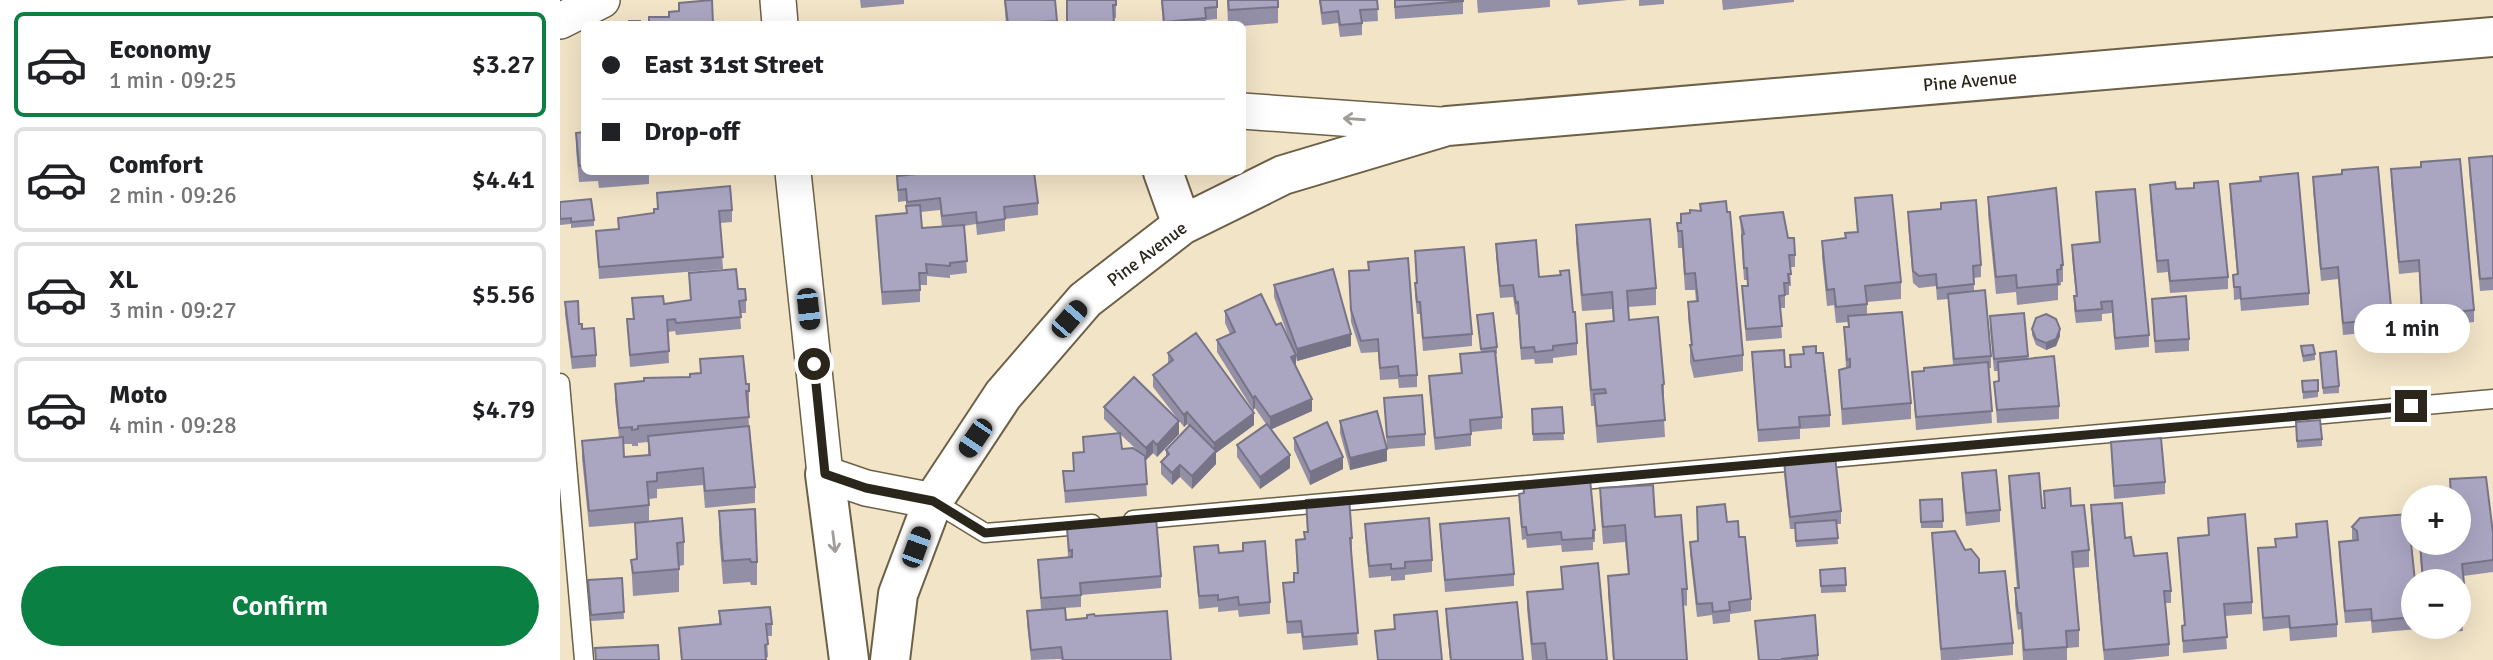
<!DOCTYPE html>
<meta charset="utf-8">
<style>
:root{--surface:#fff;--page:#f6f6f6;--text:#202124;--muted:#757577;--line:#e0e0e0;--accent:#0b8043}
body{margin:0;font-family:Signika,sans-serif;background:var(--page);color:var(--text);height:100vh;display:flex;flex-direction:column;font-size:26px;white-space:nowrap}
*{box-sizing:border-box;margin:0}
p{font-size:23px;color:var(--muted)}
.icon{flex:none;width:38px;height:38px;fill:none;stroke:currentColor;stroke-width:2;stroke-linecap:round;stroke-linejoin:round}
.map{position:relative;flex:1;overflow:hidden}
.side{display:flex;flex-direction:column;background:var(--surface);width:560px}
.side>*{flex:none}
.banner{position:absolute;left:21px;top:21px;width:665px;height:154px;border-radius:10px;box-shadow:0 7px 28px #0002;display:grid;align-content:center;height:154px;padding:0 21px;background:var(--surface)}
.tools{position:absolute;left:1841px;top:485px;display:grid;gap:14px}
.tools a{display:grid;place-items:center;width:70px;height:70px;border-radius:50%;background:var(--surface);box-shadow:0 7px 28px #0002;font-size:35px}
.end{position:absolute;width:32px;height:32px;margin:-16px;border:9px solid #2b261b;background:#fff;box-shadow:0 0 0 4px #fff}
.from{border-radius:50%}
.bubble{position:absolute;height:49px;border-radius:24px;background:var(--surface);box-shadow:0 7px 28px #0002;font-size:23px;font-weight:600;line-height:49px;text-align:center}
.car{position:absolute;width:21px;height:42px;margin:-21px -10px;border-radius:9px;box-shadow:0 0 5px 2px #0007;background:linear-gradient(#222 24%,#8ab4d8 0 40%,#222 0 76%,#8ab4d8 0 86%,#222 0)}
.banner b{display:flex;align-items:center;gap:24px;height:66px;font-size:26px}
.banner b+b{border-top:2px solid var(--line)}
.banner i{width:18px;height:18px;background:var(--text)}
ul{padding:12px 0 0;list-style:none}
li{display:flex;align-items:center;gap:21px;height:105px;margin:0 14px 10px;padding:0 7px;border:4px solid var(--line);border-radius:10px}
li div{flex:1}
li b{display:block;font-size:26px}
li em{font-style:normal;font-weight:600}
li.on{border-color:var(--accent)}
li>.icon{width:63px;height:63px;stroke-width:1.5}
.cta{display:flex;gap:14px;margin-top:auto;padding:14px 21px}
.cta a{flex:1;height:80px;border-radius:42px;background:var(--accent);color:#fff;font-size:28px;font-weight:600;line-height:80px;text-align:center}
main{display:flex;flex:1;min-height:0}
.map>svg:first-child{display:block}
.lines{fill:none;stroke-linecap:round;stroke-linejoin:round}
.service-casing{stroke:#6c6047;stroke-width:21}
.minor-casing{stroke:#6c6047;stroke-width:38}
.tertiary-casing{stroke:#6c6047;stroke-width:42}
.service{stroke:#fff;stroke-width:18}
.minor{stroke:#fff;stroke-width:35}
.tertiary{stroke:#fff;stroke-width:38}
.wall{fill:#928fa7;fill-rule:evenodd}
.shaded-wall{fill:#777488}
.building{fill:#aaa6c2;stroke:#777488;stroke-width:2}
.oneway{stroke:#a09d98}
.route{stroke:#2b261b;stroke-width:9}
.labels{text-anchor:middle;stroke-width:5;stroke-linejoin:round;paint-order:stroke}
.street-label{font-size:18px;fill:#2b261b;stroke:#fff}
</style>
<main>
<section class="side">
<ul>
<li class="on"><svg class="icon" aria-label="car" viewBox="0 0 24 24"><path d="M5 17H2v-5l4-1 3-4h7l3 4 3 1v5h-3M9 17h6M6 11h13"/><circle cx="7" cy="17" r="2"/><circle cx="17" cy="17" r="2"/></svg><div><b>Economy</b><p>1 min · 09:25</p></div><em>$3.27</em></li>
<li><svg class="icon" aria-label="car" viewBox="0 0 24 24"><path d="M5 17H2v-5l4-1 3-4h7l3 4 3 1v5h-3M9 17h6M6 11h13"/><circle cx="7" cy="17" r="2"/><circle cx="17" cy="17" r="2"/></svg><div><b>Comfort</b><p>2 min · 09:26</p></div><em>$4.41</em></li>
<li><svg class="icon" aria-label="car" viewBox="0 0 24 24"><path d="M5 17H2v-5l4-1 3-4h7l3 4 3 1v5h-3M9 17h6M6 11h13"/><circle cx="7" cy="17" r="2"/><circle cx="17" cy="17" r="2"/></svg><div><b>XL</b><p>3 min · 09:27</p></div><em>$5.56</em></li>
<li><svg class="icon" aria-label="car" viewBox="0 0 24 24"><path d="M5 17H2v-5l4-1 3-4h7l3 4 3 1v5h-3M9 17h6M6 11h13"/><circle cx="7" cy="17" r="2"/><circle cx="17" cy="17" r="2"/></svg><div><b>Moto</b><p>4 min · 09:28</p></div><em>$4.79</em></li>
</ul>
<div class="cta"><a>Confirm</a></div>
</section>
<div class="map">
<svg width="1933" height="660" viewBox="0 0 1933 660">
<rect width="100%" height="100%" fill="#f2e4c7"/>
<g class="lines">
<g class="service-casing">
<path id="service" d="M0,383L24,660
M373,501L425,533L532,524
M573,520L1933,399"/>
</g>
<g class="minor-casing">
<path id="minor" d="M218,0L220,24
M0,21L42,0
M682,111L880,125
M233,172L265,474L306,488L373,501"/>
</g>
<g class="tertiary-casing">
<path id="tertiary" d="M603,172L622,225
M265,474L289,660
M330,660L338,594L373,501L443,395L525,300L622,225L723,175L887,126L1933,37"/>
</g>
<use href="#service" class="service"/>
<use href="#minor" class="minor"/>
<use href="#tertiary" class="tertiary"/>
</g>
<path class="wall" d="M300,0H344V4L301,8Z
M444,0H495L497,24H446Z
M556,0V18L507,24Z
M601,0H657V19L646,20V24H603Z
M667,0H718V23L682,26V24H668Z
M759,0H817L818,21L802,22V35L780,37L778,23L762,25Z
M834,0H903V14L835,19Z
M917,0H990V7L918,13Z
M1017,0H1068L1018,5Z
M1079,0H1104V4L1079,6Z
M1162,0H1234V2L1163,10Z
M24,132V172H119L89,174V184L39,188L38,181L19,182L16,149V133Z
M1933,156V290L1920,291L1909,170V158Z
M1831,169L1914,310V322L1862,327L1859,272L1839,274L1831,182Z
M442,174L478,203V215L445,219V231L417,235L416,224L404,226L407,273L390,275V278L367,276V285H360V302L322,305L316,216L346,213V201L338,202L337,176ZM380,210L382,227L362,228L361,212Z
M1753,177L1832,318V330L1783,335L1778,279L1761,281L1753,189Z
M1670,184L1749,293V305L1681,311L1680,299L1674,300L1673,275L1677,274L1670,196Z
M1590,185L1616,189L1668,277V289L1610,293L1608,272L1597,273L1590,197Z
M1536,192L1589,335V347L1555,350L1552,313L1542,314V321L1516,323L1514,309V296H1516L1512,257V245L1539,242Z
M97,193L172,210V222L160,223L163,269L39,279L36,231L58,229V218L94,213L97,209Z
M1428,197L1503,265V282H1501V285L1498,286V300L1457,305L1456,292L1436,294L1428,214Z
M1295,198L1341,282V299L1307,302V315L1351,403V419L1282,425L1279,370L1286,368L1284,327H1288V322L1276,323L1274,305L1267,306L1262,257V241L1285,238L1297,232Z
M0,202L34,220V226L11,228V224L0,225Z
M1140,204L1183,355V371L1134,378L1130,362V345H1131L1128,318V302L1136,301L1135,290H1125L1122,248H1118L1117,223H1121V214L1140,211Z
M1348,212L1421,265V277L1414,278V291L1431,356V368H1429L1432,423L1356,430L1352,372L1364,371L1393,365L1388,299L1377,300L1376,286L1359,288L1353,283L1348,224Z
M1180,217L1228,238L1235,255V267H1230L1231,286H1229V295H1225V308H1220L1222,338L1186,341L1182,286H1188L1187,280H1184Z
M1016,225L1096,288V305L1068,307L1069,320L1104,384V401H1103L1105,437L1037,443L1034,406H1031L1026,340V324L1053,321L1052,309L1022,311L1016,242Z
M936,244L979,277L1013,312L1017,343V355L993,358V363L975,364L974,359L961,360L958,314L956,315L953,297L940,298L936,256Z
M855,251L912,334V346L863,351L860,314H857L855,295V283H856Z
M808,262L857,375V387L839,388L838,379L820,380L818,352L801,353L791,322L789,271L808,270Z
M129,273L178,289L186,300V313H180L181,329L116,335L115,331L108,332L109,363L70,367L67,319H73L72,298L104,304L130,300Z
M714,285L791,346L737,361L736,357V366L752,411L711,429L730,468L700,489L677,457V445L706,424L695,408L693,410L657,352V340L670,334L665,323V311L716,325L732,347L714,297Z
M1592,299L1629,339V351L1595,353Z
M5,302L22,329L36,355V367L12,369L5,314Z
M1464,313L1468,359L1499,406V419L1437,423L1434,382L1438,381V371H1434L1430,328V316Z
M917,315L937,347V354H936L942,417V429L911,432V446L875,450L869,388V376L901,373L900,354L921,352Z
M1472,329L1500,336L1496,346L1486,350L1476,345L1472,335Z
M1741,346L1755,354V360L1743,362Z
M1243,347L1256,353L1270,415V427L1240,429V439L1198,442L1192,352L1225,367H1230V355L1243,354Z
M608,353L694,425L656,453V464L632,489L620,477L612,485L601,474V462L606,457V450L629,427L627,424L624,427L593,387V375L608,364Z
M1760,353L1779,386V393L1763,394Z
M140,359L186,384L189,391V408H188L189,426L195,487V503L145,508L143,485L97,489V498L89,499V521L124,542V565L119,566V592L73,596L71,560H76L75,523L29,527L22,458V441L59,438L55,400V384L130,377L140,373ZM88,442V455L64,457L63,444H72V446H78V443Z
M1742,381L1758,391V397L1743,399Z
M824,398L865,434V446L827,449Z
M544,407L619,434L597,457L593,453L586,460L585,459L587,496L505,503L503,471H513V453H523V437L559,434L544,419ZM560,434L576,449H562Z
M1002,407L1004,440L973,441L972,409Z
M780,421L827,461L790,470L780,433Z
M1736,422L1762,439V446L1737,448Z
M734,438L783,469L750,485L734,450Z
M1551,442L1605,482V494L1554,499Z
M1224,462L1281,511V524H1277L1278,544L1236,547L1235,529H1230L1224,474Z
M1402,473L1440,510V522L1406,526L1402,485Z
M1449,476L1482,508H1484V491L1511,506L1529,550V567L1514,568L1519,630V647L1507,648V660H1463L1461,629L1458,630L1455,605V588H1457L1449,492Z
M1890,479L1933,533V572L1903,576L1904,595H1901L1903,631L1865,634V626H1899V581H1862L1859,542H1899V497H1890Z
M963,485L1035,530V542H1033V550L1002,552L1001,545L967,548L966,539L962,540L959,506V494H963Z
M1040,488L1095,517L1127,589V606L1123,605L1127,660H1053L1048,593V576L1068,574L1065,542L1043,544L1040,505Z
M1382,499L1383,528H1361L1360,500Z
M746,500L792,538V550L791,551L798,645L743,650L741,633L727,634L723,583L734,582L737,573L736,540L744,539V532H747Z
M1531,505L1565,538L1574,556L1611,591V603H1605L1609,644V656L1569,660H1544L1531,518Z
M159,511L197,562V585H191L190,582L163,584L159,534Z
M1648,518L1692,602V614L1665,616L1667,649L1623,653L1622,626L1624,625L1618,538L1648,535Z
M1167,522L1179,537L1191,599V611L1170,614V622L1153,624L1152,615L1137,617L1130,554V542L1137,541Z
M805,524L872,560V572L845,575V580L831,581V576L809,578L805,536Z
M880,524L954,574V586L885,592Z
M1736,524L1777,624V637L1730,641L1729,628L1703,631L1698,548L1715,547V539L1736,537Z
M1792,527L1853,581V626H1858V629L1812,633L1811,621L1785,623L1779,554V542L1794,541L1792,539Z
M507,529L601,576V588L521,595V607L505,608L506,620L535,616L611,660H502L501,659L471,660L467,624V611L481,610L478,560L508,557Z
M1372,533L1405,550L1419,573L1453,643V655L1396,660H1381Z
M683,543L710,602V614L679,617L678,610L658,612V607L639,609L634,547L659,553L683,551Z
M1001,567L1047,660H972L967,609V592L1002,589Z
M1285,568L1286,592L1261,593L1260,570Z
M62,578L64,619L31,621L28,586Z
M886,609L963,660H890L886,621Z
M159,611L212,624V636H207L208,657H206V660H121L119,628L159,624Z
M1195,621L1258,655V660H1198Z"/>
<path class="shaded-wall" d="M1500,329V336L1496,346L1486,350V343Z
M791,334V346L737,361V349Z
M736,355V367L731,357Z
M695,396V408L693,410V398Z
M752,399V411L710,430V417Z
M627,412V424L624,427V415Z
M694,413V425L656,453V464L632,489V476L654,454V443Z
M619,421V434L597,457V445Z
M593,441V453L586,460V448Z
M827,449V461L790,470V458Z
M730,455V468L700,489V477Z
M783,457V469L750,485V472Z
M620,465V477L612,485V473Z"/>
<path class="building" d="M152,0L153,24H89V17H109V12L119,11V3Z
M445,0H495L497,21L478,22V24H448Z
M507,0H556V5H553L554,24H507Z
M602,0H657V7L645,8L646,18L604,22Z
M668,0H718V7L669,10Z
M760,0H817L818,9L800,10L802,23L780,25L778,11L762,13Z
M835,0H903V1L835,7Z
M69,21H80V24H69Z
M24,132V165L19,166L16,133Z
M1933,156V278L1920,279L1909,158Z
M1900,159L1914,310L1862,315L1859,260L1839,262L1831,169L1861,167V162Z
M1818,167L1832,318L1783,323L1778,267L1761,269L1753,177L1782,174V170Z
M376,172H442V174L474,172L478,203L444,207L445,219L417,223L416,212L382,216L380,198L347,202L346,189L338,190L337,176Z
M1738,173L1749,293L1681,299L1680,287H1674L1673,275L1678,274L1670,184L1701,181L1700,177Z
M1658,181L1668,277L1610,281L1608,260L1597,261L1590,185L1615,182L1616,189L1634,188V183Z
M170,186L172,210L159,211L163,257L39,267L36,231L59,229L58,218L94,213V209H98L97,193Z
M1496,188L1503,265H1501V269L1497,270L1498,284L1457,288L1456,275L1436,277L1428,197Z
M1575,189L1589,335L1555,338L1552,301L1541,302L1542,309L1516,311L1514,296H1517L1512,245L1540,242L1536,192Z
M1332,195L1341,282L1305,286L1307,304L1276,307L1274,289L1267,290L1262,241L1286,238L1285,233L1298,232L1295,198Z
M31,199L34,220L11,222V218L0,219V202Z
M1416,200L1421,265L1413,266L1414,284L1377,288L1376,274L1359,276L1353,271L1348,212L1381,209V203Z
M1166,201L1167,212H1170L1183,355L1134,361L1130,345H1132L1128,302L1138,301L1135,273L1125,274L1122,231H1118L1117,223H1121V214L1130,213V210L1141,211L1140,204Z
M360,205L362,228L404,225L407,261L390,263V266L366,264L367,273H359L360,290L322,292L316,216L347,213L346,206Z
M1223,212L1228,238H1234L1235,255H1229L1231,274H1228L1229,283H1224L1225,295L1219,296L1222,326L1186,329L1182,286H1188L1187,268H1184L1182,235L1184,234L1180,217L1182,216Z
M1090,219L1096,288L1067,291L1069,320L1098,317L1104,384L1102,385L1105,420L1037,426L1034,394L1046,393L1045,389L1031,390L1026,324L1054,321L1052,292L1022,295L1016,225Z
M976,240L979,277L1001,275L1000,271L1009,270L1013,312H1015L1017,343L993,346V350L975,352L974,347L961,348L958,302L956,303L953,285L940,286L936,244Z
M904,247L912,334L863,338L860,302H857L855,283H857L855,251Z
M848,258L857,375L839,376L838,366L820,368L818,339L801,341L791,310L789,271L809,270L808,262Z
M176,269L178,289H185L186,300L179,301L181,317L116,323L115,319L107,320L109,351L70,355L67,319H74L72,298L103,296L104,304L131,300L129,273Z
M773,269L791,334L737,349L714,285Z
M1425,290L1431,356L1394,359L1388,294Z
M701,294L716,325L721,323L736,355L731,357L752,399L710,417L695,396L693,398L657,340L675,332L665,311Z
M1626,296L1629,339L1595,341L1592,299Z
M18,301L19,324H22V329L34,328L36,355L12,357L5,302Z
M1342,312L1351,403L1282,409L1279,370L1290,367V359L1287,360L1284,327H1289L1288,316Z
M933,313L937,347L921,349L917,315Z
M1464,313L1468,356L1434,359L1430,316Z
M1486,314L1496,319L1500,329L1496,339L1486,343L1476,339L1472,329L1476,318Z
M636,333L694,413L654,443L627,412L624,415L593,375L613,360L608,353Z
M1753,345L1755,354L1743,356L1741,346Z
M1256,346V353H1263L1270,415L1239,417L1240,427L1198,430L1192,352L1224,350L1225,367H1231L1230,355L1244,354L1243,347Z
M935,351L942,417L910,420L911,434L875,438L869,376L902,373L900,354Z
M1776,351L1779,386L1763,388L1760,353Z
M183,356L186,384H189V391H186L189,417L78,426V429L72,430V427L59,428L55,384L84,381V378L130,377V374L141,373L140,359Z
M1494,356L1499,406L1437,410L1434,382L1439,381L1438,362Z
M1428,362L1432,411L1356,417L1352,372L1364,371V368Z
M574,377L619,421L597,445L593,441L586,448L544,407Z
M1758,380V391L1743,392L1742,381Z
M862,395L865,434L827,437L824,398Z
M1002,407L1004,433L973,434L972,409Z
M817,411L827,449L790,458L780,421Z
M1760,420L1762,439L1737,441L1736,422Z
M767,422L783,457L750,472L734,438Z
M707,424L730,455L700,477L677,445Z
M630,425L656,451L632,476L620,465L612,473L601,462L609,454L606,450Z
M189,426L195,487L145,491L143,468L97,473V481L87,482L89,505L29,511L22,441L63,437L64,457L90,455L88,436Z
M560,433L562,449L573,448L585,456L587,484L505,491L503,471H514L513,453L524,452L523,437Z
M1601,438L1605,482L1554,486L1551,442Z
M1275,456L1281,511L1230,517L1224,462Z
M1436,470L1440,510L1406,513L1402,473Z
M1479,473L1482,508H1485L1484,491L1510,488L1511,506L1524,505L1529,550L1512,552L1519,630L1506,631L1507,647L1464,650L1461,613H1458L1455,588H1459L1449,476Z
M1926,477L1933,533V560L1902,564L1904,583H1900L1903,619H1899V581H1863L1860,542H1899V497H1891L1890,479Z
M1030,479L1035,530H1033V538L1002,540L1001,532L967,535L966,527H962L959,494L964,493L963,485Z
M1093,485L1095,517L1121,515L1127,589H1122L1127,660H1054L1048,576L1069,574L1065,525L1043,527L1040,488Z
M789,497L792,538H790L798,633L743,637L741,621L727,622L723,583L734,582V573H738L736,540L745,539L744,532H748L746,500Z
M1382,499L1383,521L1361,522L1360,500Z
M1562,503L1565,538L1571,537L1574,556L1607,553L1611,591H1604L1609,644L1544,650L1531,505Z
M1165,504L1167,522L1178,521L1179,537H1185L1191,599L1169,602L1170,610L1153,612L1152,603L1137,604L1130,542L1138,541L1137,507Z
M195,509L197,562H191L190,559L163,561L159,511Z
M1685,514L1692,602L1664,604L1667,637L1623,641L1622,626L1625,625L1618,538L1649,535L1648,518Z
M1848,514L1855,581H1853V617L1812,621L1811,609L1785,611L1779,542L1798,540L1797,531L1792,527L1800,518Z
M122,518L124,542L117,543L119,569L73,573L71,560L77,559L75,523Z
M596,518L601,576L520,583L521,595L481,598L478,560L512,557V550L509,551L507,529L510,528V525Z
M869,518L872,560L845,562V568L831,569V564L809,566L805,524Z
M949,518L954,574L885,580L880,524Z
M1276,520L1278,538L1236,541L1235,523Z
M1767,521L1777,624L1730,628L1729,616L1703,618L1698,548L1716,547L1715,539L1737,537L1736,524Z
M1395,531L1405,550L1411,549L1419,559V573L1445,571L1453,643L1381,649L1372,533Z
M705,541L710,602L679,605L678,597L658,600V595L639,596L634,547L658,545L659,553L683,551V543Z
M1038,563L1047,660H987L985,643L972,644L967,592L1003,589L1001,567Z
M1285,568L1286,585L1261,586L1260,570Z
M62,578L64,612L31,615L28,580Z
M957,602L963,660H891L886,609Z
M210,607L212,624H206L208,644L205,645L206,660H122L119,628L161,624L159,611Z
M505,608L506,620L527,618V615L534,614L535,616L607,611L611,660H503L501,647L471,650L467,611Z
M877,611L882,660H818L815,631L835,629L834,615Z
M1255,615L1258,655L1222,659V660H1199L1195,621Z
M98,645L99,660H36L35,648Z"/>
<defs><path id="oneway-shaft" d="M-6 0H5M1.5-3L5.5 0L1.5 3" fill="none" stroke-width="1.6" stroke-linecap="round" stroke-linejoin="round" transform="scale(1.75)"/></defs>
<g class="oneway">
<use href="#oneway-shaft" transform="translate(794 119) rotate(-176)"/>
<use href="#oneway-shaft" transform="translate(274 542) rotate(83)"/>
</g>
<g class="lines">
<path class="route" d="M254,364L265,474L306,488L373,501L425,533L1851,406"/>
</g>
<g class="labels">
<g class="street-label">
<text transform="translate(1410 81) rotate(-5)" y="6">Pine Avenue</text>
<text transform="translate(587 254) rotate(-37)" y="6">Pine Avenue</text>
</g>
</g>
</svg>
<div class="tools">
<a>+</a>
<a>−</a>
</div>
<i class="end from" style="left:254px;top:364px"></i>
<i class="end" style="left:1851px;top:406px"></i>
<div class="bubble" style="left:1794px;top:304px;width:116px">1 min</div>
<i class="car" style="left:248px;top:309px;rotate:174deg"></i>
<i class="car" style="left:509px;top:319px;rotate:41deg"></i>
<i class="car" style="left:415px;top:438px;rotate:214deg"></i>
<i class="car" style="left:356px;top:547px;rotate:20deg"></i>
<div class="banner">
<b><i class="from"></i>East 31st Street</b>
<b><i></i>Drop-off</b>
</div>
</div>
</main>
